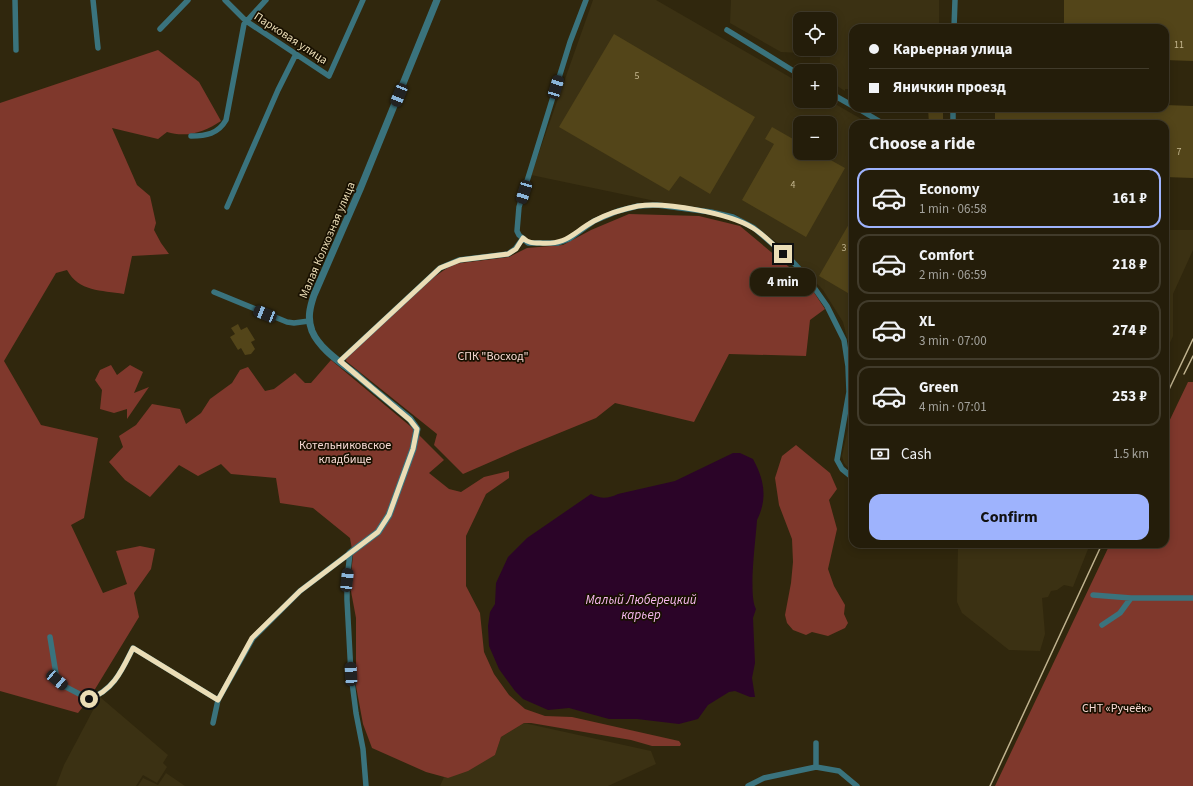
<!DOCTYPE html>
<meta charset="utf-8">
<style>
:root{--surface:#241d0a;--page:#2c2613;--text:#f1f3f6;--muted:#a3a29c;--line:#413b2b;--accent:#9eb3fd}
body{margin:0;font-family:"Source Sans 3",sans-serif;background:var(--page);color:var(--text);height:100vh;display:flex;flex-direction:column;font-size:15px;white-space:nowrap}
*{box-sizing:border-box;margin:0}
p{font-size:13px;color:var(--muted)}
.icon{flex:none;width:22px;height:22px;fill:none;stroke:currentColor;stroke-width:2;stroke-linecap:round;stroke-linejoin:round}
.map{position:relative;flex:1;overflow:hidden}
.details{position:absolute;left:849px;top:120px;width:320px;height:428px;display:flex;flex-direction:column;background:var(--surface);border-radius:12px;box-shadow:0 2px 10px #0003,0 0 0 1px var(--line)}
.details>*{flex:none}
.guide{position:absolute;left:849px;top:24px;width:320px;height:88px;border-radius:12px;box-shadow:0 2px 10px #0003,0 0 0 1px var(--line);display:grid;align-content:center;height:88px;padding:0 20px;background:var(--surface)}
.controls{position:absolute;left:793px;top:12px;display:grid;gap:8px}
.controls a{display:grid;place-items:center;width:44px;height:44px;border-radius:8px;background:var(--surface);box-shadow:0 2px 10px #0003,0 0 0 1px var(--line);font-size:20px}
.end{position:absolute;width:18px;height:18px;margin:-9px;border:5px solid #ebddb6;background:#111;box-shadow:0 0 0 2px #111}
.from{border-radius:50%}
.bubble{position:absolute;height:28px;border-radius:12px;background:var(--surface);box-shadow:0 2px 10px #0003,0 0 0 1px var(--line);font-size:13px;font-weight:700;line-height:28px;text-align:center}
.car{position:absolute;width:12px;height:24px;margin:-12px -6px;border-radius:5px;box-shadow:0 0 3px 1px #0007;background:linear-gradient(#222 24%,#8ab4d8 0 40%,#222 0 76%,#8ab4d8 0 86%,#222 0)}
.guide b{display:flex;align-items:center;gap:14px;height:38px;font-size:15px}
.guide b+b{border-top:1px solid var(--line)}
.guide i{width:10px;height:10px;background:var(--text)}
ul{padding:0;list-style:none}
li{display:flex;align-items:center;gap:12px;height:60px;margin:0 8px 6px;padding:0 12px;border:2px solid var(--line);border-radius:12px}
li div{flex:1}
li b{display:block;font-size:15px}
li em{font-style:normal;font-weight:700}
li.active{border-color:var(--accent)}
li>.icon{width:36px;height:36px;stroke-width:1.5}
h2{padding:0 20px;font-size:18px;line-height:48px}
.pay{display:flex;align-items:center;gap:10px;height:44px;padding:0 20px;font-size:15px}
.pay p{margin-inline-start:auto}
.cta{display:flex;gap:8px;margin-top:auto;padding:8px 20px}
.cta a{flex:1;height:46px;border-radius:12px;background:var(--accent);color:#111;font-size:16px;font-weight:700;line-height:46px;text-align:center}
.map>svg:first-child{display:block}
.built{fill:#3b3113;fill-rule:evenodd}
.green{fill:#7f382c}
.water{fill:#2b0428}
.building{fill:#534519}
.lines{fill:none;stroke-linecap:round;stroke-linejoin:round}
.minor{stroke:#3a737d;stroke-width:5.5}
.tertiary{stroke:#3a737d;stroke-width:7}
.rail{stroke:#c0b38f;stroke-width:1.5}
.route{stroke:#ebddb6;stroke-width:5}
.labels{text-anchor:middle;stroke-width:3.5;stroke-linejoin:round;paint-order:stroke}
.number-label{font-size:10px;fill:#c5b78f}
.street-label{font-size:12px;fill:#ebddb6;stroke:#181000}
.park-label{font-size:12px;fill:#f7dad4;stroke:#181000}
.water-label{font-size:13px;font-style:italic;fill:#f6b7ed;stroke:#181000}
</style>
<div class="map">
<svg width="1193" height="786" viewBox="0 0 1193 786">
<rect width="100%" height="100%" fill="#30270d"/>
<path class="built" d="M593,0H656L800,83V101H830L870,124H853V361L843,322L823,290L777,242L735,214L679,206L531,175ZM800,123H830V153H800Z
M731,0H939V28H853V89H845V91L834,84L836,81L830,77V71H820V54L781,52L730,23ZM800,19H830V49H800Z
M1165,230H1193V250L1173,294V336L1165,354Z
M853,405V474L844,463L842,456Z
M958,544H1090L1073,587L1064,585L1057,590L1051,591L1048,597L1042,598L1045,634L1040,651L1009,650L962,613L957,602Z
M100,697L168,755L163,763L167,767L157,783L143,775L136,786H56L64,765Z
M524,723L651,751L656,764L608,786H440L444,777L448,778L495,755L501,737Z
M166,773L185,786H138L143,778L158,785Z"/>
<path class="green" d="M158,50L199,82L221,121C205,132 186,138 167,132L158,139L112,128L137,185L150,196L156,223L154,230L161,243L169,254L132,256L124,294C101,290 79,292 67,270L56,273L4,361L41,425L98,438L84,518L71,525L103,593L127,584L116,551L140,546L155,549L151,569L134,593L139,617L89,699L78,713L0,691V103Z
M629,214L699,216L740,226L807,282L825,309L810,320L806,356L729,354L694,422L615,403L596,418L520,449L463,474L434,445L437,434L346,361L347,356L434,277L453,264L509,257L527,248L563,245L591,230Z
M331,360L410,426L444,460L429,473L449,489L461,492L484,477L509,471V478L486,494L466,536V586L480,613L484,652L494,674L509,695L525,709L545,716L572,717L679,741L681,744L680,746H652L631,740L531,723H524L501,737L495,755L468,771L448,778L426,772L372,748L363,724L356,686V618L350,586L353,555L350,538L313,508L280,503L276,478L231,474L221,464L198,476L179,465L150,497L125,480L109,462L123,447L119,436L136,425L152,404L180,409L186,424L201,413L210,399L232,383L240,370L248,367L265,391L274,389L295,373L305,383H311Z
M111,365L117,375L130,365L143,372L134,393L149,387L127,419V409L114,413L100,409L102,390L95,380L100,370Z
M1188,382H1193V786H995L1110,544H1165V430Z
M796,445L830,473L837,489L829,500L837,529L828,569L834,586L845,605L844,614L848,623L845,628L828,636L812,632L806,635L793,630L787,623L785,615L791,583L793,562L792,539L779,505L775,478L782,456Z"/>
<path class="water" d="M733,453H740L753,459C764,479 768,498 757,520C756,538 748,595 756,609L753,618L755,663L752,678L755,697H750L735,691L729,692L708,705L698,719L679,724L637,719H609L569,708L548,710L523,699L515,691L499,669L489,646L488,626L490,612L495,604L496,583L508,557L527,538L591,494C601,499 607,499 618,494L675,481Z"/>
<path class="building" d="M1064,0H1193V61L1165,60V28H1064Z
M614,34L755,117L710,194L680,176L669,191L559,127Z
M1165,105L1193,106V178L1165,177V124H995V108H1165Z
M928,108H943V124H929Z
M772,127L800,143V153H818L845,168L806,237L742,200L774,144L765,139Z
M853,217V296L819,276Z
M238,324L241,330L247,327L255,340L251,342L255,349L251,354L245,355L241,348L238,350L230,337L235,334L231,328Z"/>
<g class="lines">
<path class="minor" d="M15,0L16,50
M93,0L98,48
M225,0L246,21L329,76L363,0
M586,0L570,42L519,207L517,231L519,235L528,243H558L569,239L594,221L618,211L638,206L657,205L711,212L733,217L754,228L793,262L806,276L827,306L844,340L848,366L849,392L837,460L842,469L853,478
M954,28L955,0
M160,29L188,0
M727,30L800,75
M830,93L853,106
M857,108L884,124
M953,124V108
M191,136C206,136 218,134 226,120L244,24L266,0
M227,207L278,90L296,54
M214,292L287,322L294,323L309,321
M340,361L440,268L459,260L508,254L515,249L523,238
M350,553L347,580V600L351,674L356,713L363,749L366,786
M1093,595L1131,598
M1102,625L1120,613L1131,598H1193
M50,637L57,680L64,686L89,699C114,690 122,670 133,648L218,700
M213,723L218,700L253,638L300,591L350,553
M816,743V767L839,771L857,786
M748,786L764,778L816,767"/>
<path class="tertiary" d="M350,553L378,532L389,515L413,449L417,429L410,419C393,405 375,391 358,376C343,364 320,350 312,331C307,318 310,307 314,295L361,187L437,0"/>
<path class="rail" d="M1184,374L1193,356
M1165,398L1193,339
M990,786L1102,544"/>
</g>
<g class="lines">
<path class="route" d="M89,699C114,690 122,670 133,648L218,700L252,638L300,591L378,532L389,515L413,449L417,429L410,420L340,361L440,268L460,260L508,254L516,249L523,238C528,243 533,243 540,243C568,245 572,233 594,221C607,214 623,209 638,206C666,202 729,213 753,228C764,235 774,245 783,254"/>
</g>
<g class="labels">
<g class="number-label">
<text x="1179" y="48">11</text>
<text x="637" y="79">5</text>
<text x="1179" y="155">7</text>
<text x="793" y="188">4</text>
<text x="844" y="251">3</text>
</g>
<g class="street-label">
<text transform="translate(291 38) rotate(33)" y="4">Парковая улица</text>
<text transform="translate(327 240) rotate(-67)" y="4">Малая Колхозная улица</text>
</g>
<g class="park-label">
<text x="493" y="360">СПК "Восход"</text>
<text x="345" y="449">Котельниковское<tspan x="345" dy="14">кладбище</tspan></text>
<text x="1117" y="712">СНТ «Ручеёк»</text>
</g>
<g class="water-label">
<text x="641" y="604">Малый Люберецкий<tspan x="641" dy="15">карьер</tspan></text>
</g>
</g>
</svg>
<div class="controls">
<a><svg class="icon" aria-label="locate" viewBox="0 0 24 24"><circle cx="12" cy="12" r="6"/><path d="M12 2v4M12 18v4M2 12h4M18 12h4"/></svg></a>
<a>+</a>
<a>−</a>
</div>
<i class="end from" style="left:89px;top:699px"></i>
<i class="end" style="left:783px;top:254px"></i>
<div class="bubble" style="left:750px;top:268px;width:66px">4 min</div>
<i class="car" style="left:556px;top:87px;rotate:17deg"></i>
<i class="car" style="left:399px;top:95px;rotate:202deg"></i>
<i class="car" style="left:524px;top:192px;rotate:197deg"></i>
<i class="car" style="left:265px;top:314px;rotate:292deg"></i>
<i class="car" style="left:347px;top:580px;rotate:6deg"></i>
<i class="car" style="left:351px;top:674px;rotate:357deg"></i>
<i class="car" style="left:57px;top:680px;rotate:130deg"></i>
<div class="guide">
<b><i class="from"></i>Карьерная улица</b>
<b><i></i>Яничкин проезд</b>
</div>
<section class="details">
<h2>Choose a ride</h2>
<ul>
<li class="active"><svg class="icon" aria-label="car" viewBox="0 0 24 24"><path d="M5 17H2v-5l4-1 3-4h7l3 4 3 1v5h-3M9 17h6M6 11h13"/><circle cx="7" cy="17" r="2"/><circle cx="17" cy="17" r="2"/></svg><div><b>Economy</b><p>1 min · 06:58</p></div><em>161 ₽</em></li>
<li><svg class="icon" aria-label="car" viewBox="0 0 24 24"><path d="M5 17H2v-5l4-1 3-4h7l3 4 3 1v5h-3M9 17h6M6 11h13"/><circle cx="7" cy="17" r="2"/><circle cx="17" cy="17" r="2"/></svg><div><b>Comfort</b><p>2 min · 06:59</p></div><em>218 ₽</em></li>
<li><svg class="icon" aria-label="car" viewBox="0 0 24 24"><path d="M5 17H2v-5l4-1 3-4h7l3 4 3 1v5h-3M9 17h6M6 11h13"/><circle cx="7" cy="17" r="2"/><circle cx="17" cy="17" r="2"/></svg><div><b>XL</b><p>3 min · 07:00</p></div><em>274 ₽</em></li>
<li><svg class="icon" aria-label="car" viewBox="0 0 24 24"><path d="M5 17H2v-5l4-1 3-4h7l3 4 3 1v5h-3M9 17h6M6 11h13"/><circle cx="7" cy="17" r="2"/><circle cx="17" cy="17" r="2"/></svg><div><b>Green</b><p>4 min · 07:01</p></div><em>253 ₽</em></li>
</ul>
<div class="pay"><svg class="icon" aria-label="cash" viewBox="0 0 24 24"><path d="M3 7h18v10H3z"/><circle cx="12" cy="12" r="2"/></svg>Cash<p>1.5 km</p></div>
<div class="cta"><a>Confirm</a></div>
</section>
</div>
